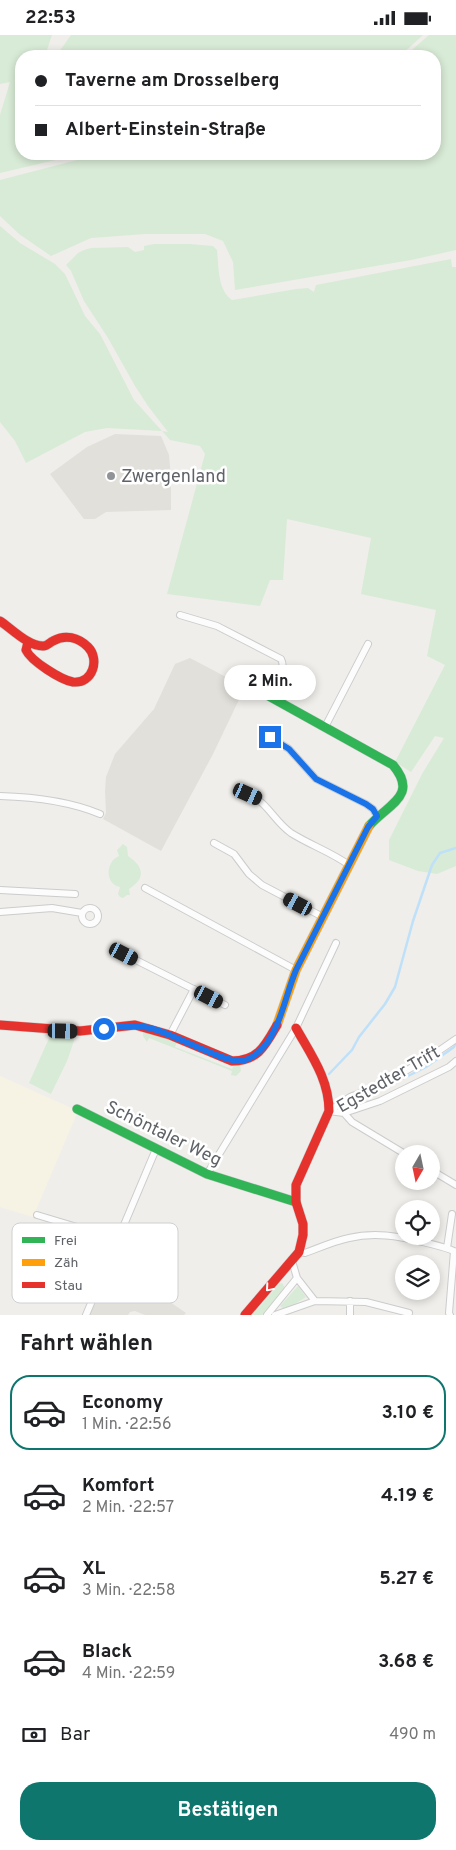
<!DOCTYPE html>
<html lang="de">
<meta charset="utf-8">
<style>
:root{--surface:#fff;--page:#f6f6f6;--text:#202124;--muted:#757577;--line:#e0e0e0;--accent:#0f766e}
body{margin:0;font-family:Overpass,sans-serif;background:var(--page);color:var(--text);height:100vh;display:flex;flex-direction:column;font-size:19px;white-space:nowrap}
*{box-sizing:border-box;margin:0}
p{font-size:16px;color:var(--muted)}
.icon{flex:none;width:28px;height:28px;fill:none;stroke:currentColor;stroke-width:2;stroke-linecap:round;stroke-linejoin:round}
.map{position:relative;height:1280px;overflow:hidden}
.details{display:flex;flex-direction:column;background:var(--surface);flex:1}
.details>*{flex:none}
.top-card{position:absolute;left:15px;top:15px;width:426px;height:110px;border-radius:20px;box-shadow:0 2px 8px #0003;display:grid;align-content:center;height:110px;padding:0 20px;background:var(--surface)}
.needle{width:32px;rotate:189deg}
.tools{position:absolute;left:395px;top:1110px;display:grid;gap:10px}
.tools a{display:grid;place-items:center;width:45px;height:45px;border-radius:50%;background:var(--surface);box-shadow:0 2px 8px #0003;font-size:25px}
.end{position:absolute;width:22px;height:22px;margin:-11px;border:6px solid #1a73e8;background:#fff;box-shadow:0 0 0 2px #fff}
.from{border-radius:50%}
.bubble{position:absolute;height:35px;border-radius:18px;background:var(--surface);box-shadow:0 2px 8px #0003;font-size:16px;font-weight:700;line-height:35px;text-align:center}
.car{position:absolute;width:15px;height:30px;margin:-15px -8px;border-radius:6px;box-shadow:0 0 4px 1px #0007;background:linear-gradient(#222 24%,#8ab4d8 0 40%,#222 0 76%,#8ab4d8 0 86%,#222 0)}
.top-card b{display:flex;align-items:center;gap:18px;height:48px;font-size:19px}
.top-card b+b{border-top:1px solid var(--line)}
.top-card i{width:12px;height:12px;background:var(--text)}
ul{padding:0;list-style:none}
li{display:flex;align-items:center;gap:15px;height:75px;margin:0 10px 8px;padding:0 10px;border:2px solid transparent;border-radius:20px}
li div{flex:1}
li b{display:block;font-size:19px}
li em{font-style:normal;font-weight:700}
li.active{border-color:var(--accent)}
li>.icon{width:45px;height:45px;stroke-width:1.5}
h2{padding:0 20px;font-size:22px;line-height:60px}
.pay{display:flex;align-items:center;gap:12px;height:55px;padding:0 20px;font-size:19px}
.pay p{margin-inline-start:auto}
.button{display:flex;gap:10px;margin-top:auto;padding:10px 20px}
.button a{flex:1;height:58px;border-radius:20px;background:var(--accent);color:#fff;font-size:20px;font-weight:700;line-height:58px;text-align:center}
.status{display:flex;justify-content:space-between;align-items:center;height:35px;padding:0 25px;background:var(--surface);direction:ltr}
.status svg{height:14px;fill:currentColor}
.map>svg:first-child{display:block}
.commercial{fill:#f7f3e4}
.education{fill:#e2e0da}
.green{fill:#d8ebd6}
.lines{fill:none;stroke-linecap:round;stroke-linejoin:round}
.stream{stroke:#bfe0f9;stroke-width:2.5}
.street-casing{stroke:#cbcccc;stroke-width:8}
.fast-casing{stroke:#cacacb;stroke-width:10}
.slow-casing{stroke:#cacacb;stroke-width:10}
.jam-casing{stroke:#cacacb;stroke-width:10}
.street{stroke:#fdfcfc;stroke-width:6}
.fast{stroke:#30b455;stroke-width:9}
.slow{stroke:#ff9f0a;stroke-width:9}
.jam{stroke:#e5322d;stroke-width:9}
.oneway{stroke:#fff}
.route{stroke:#1a73e8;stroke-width:6}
.poi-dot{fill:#919496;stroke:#fff;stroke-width:2}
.labels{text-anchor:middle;stroke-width:5;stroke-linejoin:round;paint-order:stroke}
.poi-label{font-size:18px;fill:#5f6368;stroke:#fff;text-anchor:start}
.street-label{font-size:18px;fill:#5f6368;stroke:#fff}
.key{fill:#fff;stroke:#cfd0d2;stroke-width:1}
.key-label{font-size:14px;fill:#5f6368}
</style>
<div class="status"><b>22:53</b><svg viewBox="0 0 49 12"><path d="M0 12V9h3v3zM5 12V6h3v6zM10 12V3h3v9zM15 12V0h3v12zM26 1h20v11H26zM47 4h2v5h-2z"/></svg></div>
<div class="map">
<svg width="456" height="1280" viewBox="0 0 456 1280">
<rect width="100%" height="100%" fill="#efeeea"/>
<path class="commercial" d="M0,1041L78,1076L33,1182L0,1172Z"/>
<path class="education" d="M115,399L161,401L169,420L171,443V475L106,477L95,484H84L50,439L87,412Z
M190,623L245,652L213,719L161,816L103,784L106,778L105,756L106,742L115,719L154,674L175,629Z
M120,1208L147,1218L135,1243L186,1278L184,1280H145L135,1276L130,1277L128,1280H90Z"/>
<path class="green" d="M0,0H52L45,21H21V119H81L0,138V80L10,47L0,49Z
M71,0H423L400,21H56Z
M429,0H456V215L411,225L235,255L233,227L223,206L205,199H145L91,203L51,221L19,199L0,181V145L100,119H435V21H405Z
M0,191L20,208L55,229L65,239L85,281L100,299L134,365L162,396L168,397L148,371L135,351L108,303L84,266L71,236L66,230L78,218L84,215L91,213L128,212L135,217L144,215V211L154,209H190L213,211L217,215C219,232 217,254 232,265L296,254L308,253L314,257L316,250L451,224L452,232H456V831L437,839L418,836L389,825V805L422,739L444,703L435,701L411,737L395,727L445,630L427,621L436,575L361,559L371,503L287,484L283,545H270L260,571L167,559L205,419L200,411L170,405L162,396L107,393L85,397L26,428L15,406L0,387Z
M123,809L127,812L128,821C144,832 146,843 129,854L130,860H127L123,863L120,862L118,859L120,852C104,849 106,826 119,821L117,815Z
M147,996L177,1007L175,1012L232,1034L234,1030H240L241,1036L236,1041L231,1040L232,1036L149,1003L147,1007L143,1001V998Z
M50,1001L72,1003L74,1006L67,1026L51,1059L29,1048Z
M282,1248L285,1253L262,1280H252L279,1249Z
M298,1251L306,1262L285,1275L280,1271Z"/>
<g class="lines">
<path class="stream" d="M329,1039L352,1015L359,1002L385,969L395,952L413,886L432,830L440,818L456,813
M358,1066L426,1032L454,1012L456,1007"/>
<g class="street-casing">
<path id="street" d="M180,580L217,591L281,624C288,638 270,648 260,656
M325,692L368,609
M270,702L289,714L316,744L366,769L373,774L377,781
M249,759C269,769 274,786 291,798C310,810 331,817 349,830
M0,761C33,762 69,766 100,779
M214,808L234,819L249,839L262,850L323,882
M145,853L296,935
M0,855L75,859
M82 881a8 8 0 1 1 16 0a8 8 0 1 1-16 0Z
M0,877L52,873L82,878
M124,919L225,970
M170,1000L194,954
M329,1076L350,1062L378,1051L427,1024L456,1004
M329,1076L344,1078L380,1066L449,1032L456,1026
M344,1078L352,1087L405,1119
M431,1135L456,1150
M207,1139L296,993L336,908
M37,1180L117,1204
M447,1213L452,1179
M299,1217L305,1218C319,1213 334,1206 349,1203C374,1197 398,1201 423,1207C434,1210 446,1212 456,1217
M292,1226L297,1243L315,1266
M86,1280L156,1114
M267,1280L297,1243
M275,1280L315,1266L366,1267L409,1278
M350,1280V1266
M450,1280L449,1278L454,1216"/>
</g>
<g class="fast-casing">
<path id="fast" d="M247,649L393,730C419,761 388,769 369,791
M77,1074L207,1139L296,1167"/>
</g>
<g class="slow-casing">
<path id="slow" d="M277,990L296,935L369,791"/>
</g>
<g class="jam-casing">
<path id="jam" d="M0,586C12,594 28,611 43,611C47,611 49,608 53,606C65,599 78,602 88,612C100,624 93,649 73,647C61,645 31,626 26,615L28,607
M0,990L80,996L135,990L170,1000L232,1026C258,1026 265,1011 277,990
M245,1280L299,1217L303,1200V1189L296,1167V1150L329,1076C329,1044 311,1020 296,993"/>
</g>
<use href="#street" class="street"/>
<use href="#fast" class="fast"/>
<use href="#slow" class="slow"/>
<use href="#jam" class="jam"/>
</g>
<defs><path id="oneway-chevron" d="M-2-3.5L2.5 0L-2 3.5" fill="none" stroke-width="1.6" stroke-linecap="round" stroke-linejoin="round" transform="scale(1.25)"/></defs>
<use class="oneway" href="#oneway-chevron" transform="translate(269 1253) rotate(131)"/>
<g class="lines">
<path class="route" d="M104,994C119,991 135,989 150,993C172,998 224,1028 242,1026C252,1024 261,1016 267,1008C282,986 286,959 296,935L368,792L377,781L373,774L366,769L316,744L289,714L270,702"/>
</g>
<circle class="poi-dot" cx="111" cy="441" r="5"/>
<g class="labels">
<g class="poi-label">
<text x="121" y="447">Zwergenland</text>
</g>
<g class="street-label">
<text transform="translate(388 1044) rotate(-30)" y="6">Egstedter Trift</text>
<text transform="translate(164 1098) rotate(26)" y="6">Schöntaler Weg</text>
</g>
</g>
<rect x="12" y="1188" width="166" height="80" rx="8" class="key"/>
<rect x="22" y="1202" width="23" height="6" fill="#30b455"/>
<rect x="22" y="1224" width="23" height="7" fill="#ff9f0a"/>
<rect x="22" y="1247" width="23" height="6" fill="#e5322d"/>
<g class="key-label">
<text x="54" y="1210">Frei</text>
<text x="54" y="1232">Zäh</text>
<text x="54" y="1255">Stau</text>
</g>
</svg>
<div class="tools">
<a><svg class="needle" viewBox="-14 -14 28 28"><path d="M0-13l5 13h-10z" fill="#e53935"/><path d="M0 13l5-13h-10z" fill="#757577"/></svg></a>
<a><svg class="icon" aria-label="locate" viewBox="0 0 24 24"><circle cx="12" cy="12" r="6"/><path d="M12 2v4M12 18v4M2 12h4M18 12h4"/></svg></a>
<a><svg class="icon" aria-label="layers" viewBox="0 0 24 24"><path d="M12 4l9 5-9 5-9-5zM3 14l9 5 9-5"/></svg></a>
</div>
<i class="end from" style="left:104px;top:994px"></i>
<i class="end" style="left:270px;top:702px"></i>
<div class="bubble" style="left:224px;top:630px;width:92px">2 Min.</div>
<i class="car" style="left:248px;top:759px;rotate:114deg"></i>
<i class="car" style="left:298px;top:869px;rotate:298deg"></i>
<i class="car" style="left:124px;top:919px;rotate:117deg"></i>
<i class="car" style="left:209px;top:962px;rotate:117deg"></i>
<i class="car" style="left:63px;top:996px;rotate:91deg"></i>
<div class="top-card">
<b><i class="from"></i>Taverne am Drosselberg</b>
<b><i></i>Albert-Einstein-Straße</b>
</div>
</div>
<section class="details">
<h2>Fahrt wählen</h2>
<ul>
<li class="active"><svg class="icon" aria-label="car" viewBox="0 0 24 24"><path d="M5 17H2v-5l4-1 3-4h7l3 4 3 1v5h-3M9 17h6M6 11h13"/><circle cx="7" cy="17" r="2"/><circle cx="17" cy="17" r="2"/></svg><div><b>Economy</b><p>1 Min. · 22:56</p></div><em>3.10 €</em></li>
<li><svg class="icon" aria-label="car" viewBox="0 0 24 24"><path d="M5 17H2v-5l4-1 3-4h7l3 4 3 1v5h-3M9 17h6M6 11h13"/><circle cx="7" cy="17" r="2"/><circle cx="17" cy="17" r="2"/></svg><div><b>Komfort</b><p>2 Min. · 22:57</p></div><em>4.19 €</em></li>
<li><svg class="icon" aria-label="car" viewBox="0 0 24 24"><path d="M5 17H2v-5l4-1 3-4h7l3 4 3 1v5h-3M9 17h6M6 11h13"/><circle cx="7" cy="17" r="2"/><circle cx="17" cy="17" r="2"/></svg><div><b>XL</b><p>3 Min. · 22:58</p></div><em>5.27 €</em></li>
<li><svg class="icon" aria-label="car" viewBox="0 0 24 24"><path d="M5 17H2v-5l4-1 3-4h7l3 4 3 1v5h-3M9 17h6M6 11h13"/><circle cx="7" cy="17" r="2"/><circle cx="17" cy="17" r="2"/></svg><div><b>Black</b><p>4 Min. · 22:59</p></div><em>3.68 €</em></li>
</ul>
<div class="pay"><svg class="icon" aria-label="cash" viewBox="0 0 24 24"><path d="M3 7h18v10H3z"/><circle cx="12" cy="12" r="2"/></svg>Bar<p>490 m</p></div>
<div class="button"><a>Bestätigen</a></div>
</section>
